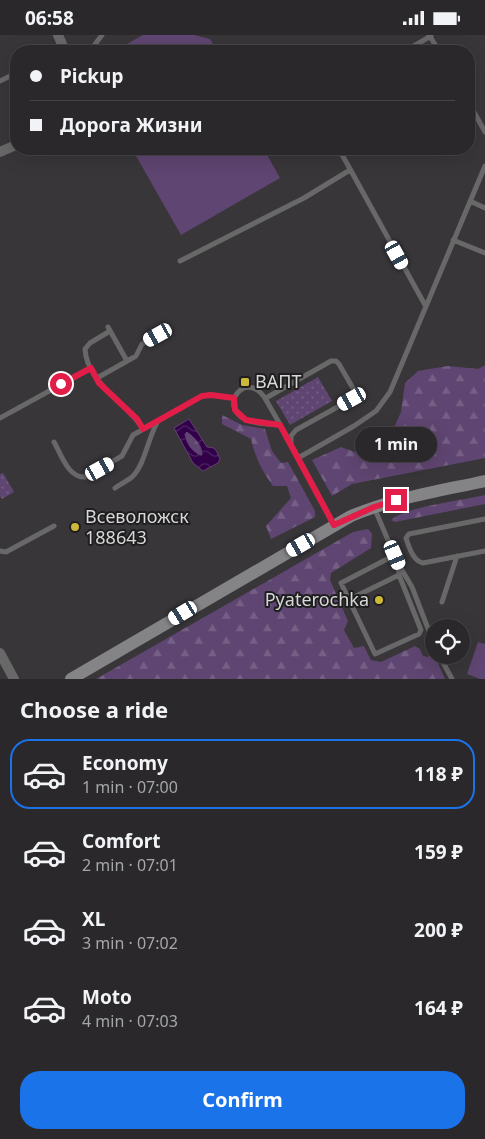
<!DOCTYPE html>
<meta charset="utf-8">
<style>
:root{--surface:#2a282b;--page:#323033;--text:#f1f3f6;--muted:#a5a6a9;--line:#464447;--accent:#1a73e8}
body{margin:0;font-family:"Noto Sans",sans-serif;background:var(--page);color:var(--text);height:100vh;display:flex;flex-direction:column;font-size:19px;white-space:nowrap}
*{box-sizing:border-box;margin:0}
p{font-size:16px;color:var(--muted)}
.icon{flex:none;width:28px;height:28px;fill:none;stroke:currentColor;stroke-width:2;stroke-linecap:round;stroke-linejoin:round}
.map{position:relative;height:644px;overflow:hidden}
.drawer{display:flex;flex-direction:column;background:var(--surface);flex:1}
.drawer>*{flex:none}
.hud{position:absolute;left:10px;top:10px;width:465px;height:110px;border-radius:20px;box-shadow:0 5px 20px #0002,0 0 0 1px var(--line);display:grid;align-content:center;height:110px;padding:0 20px;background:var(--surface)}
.tools{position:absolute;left:425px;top:584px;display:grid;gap:10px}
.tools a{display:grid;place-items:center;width:45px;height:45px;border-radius:50%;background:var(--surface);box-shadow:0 5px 20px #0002,0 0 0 1px var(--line);font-size:25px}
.end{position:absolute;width:22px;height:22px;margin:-11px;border:6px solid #e11d48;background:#fff;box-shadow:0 0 0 2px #fff}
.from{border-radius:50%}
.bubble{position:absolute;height:35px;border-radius:18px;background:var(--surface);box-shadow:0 5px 20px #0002,0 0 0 1px var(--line);font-size:16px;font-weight:700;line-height:35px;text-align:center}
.car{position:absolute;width:15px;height:30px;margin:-15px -8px;border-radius:6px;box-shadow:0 0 4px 1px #0007;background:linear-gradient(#fff 24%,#345 0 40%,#fff 0 76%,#345 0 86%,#fff 0)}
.hud b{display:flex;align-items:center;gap:18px;height:48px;font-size:19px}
.hud b+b{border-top:1px solid var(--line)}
.hud i{width:12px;height:12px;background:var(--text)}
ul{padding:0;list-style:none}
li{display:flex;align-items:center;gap:15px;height:70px;margin:0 10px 8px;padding:0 10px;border:2px solid transparent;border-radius:20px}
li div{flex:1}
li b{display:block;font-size:19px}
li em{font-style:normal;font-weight:700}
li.current{border-color:var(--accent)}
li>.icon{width:45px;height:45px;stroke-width:1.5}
h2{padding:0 20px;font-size:22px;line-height:60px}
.button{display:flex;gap:10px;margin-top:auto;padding:10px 20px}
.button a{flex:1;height:58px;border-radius:20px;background:var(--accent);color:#fff;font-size:20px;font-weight:700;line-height:58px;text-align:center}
.status{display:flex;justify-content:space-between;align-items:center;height:35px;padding:0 25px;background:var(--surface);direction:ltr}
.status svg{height:14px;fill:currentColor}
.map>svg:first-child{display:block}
.grass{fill:url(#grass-dots)}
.forest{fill:url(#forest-firs)}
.pitch{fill:#5f4571}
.water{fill:url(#water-waves);stroke:#634074;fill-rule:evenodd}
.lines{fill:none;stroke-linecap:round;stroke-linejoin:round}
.lane{stroke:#696869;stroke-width:5}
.street{stroke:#696869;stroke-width:10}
.secondary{stroke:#848385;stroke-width:12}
.route{stroke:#e11d48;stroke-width:6}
.poi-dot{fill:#cdb938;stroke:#1f1e1f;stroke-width:2}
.labels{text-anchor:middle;stroke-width:4;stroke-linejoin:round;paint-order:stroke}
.poi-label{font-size:18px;fill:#d8d7d9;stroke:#1f1e1f;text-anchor:start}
</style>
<div class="status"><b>06:58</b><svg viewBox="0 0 49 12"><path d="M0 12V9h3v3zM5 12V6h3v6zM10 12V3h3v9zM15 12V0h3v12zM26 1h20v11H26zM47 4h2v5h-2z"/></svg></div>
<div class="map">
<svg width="485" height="644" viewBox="0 0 485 644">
<defs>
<pattern id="grass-dots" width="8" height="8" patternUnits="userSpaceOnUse" patternTransform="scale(1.25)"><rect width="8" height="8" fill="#5f4571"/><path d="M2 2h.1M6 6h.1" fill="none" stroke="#755f85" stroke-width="1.8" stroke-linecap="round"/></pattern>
<pattern id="forest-firs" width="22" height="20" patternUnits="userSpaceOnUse" patternTransform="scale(1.25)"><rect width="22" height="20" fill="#5f4571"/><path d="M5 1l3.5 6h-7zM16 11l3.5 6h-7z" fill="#755f85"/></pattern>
<pattern id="water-waves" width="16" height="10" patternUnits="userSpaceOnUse" patternTransform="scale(1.25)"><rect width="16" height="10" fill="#310049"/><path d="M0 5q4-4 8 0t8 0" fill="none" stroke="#4e2463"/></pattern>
</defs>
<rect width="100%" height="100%" fill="#383639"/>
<path class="grass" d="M318,342L332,366L290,390L276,366Z
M3,438L14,457L2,464L0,461V439Z"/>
<path class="forest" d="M485,330V423L352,449L332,461L312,425L341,412L358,418L374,419L386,410L401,377L405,348L418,336L448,331L478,334Z
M222,380L242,390L265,394L272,416L281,428L288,427L315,476V482L271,504L266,491L291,463L287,451H273C262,436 255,422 251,404L222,389Z
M187,397C195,403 201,410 203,420L200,421C191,415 187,409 185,399Z
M485,460V469L395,487L391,485C405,472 464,465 485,460Z
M368,494L372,499L371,513L331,538L330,545L348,586L344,595L354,613L364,611L371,625L381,627L415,611L420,614L423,621L428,622L433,617L445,644H96L353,497Z"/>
<path class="pitch" d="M143,0H194L210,4L217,16H115Z
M132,114H268L265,116L280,143L181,200Z
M478,607L485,609V644H480L467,639Z"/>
<path class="water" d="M189,384L207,412L214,413L217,417L220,424L218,428L203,436L193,428L174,393ZM187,397C195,403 202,410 202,420H200C191,415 187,409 185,399Z"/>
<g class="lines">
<path class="lane" d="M429,0L439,16
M90,16L102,0
M405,16L431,1
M0,46L16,38
M469,68L485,97
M339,114L425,270
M470,166L485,173
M453,205L485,218
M180,226L304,163L350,135
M108,292L127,326
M110,296L90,308L85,314C87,349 127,367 143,394
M97,343L136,321L142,309L158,300
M266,363L331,326H336L339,329L354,355L355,360L352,364L296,395L291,401V409
M0,383L91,333
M280,390C269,389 256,389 246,385C216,370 248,333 266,365C290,406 312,448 334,490
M54,407C61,419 68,443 85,442L122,421L133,400L202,361L211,360L234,363
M298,423L354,391L376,376L390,357L485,131
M115,453C121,449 127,446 132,442C145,430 148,402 158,386
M374,472L398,529L399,540L421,595L419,599L375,619L341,548L395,520
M485,484L409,499L406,503C409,512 413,526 423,528L485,516
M0,516L6,517L54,491
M399,530L412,552L434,609
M348,565L399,540
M442,567L457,521
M439,620L452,644"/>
<path class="street" d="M58,0L65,16
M0,117L16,110
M0,618L14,644"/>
<path class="secondary" d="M71,644L351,481C394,463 439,456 485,446"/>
</g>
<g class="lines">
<path class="route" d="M61,349L91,333L99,348L137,384L143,394L202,361L211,360L234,363L235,375L246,385L280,390L334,490L374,472L396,465"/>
</g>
<g class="poi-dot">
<rect x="240" y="342" width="10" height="10" rx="2.5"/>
<circle cx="75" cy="492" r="5"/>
<circle cx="379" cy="565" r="5"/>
</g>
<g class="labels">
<g class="poi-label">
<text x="255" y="353">ВАПТ</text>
<text x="85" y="488">Всеволожск<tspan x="85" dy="21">188643</tspan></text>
<text x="369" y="571" text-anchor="end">Pyaterochka</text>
</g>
</g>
</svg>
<div class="tools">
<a><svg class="icon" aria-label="locate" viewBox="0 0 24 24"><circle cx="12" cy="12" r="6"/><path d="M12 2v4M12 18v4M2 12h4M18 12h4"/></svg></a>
</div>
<i class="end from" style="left:61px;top:349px"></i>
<i class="end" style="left:396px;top:465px"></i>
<div class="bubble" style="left:355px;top:392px;width:82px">1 min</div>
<i class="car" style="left:397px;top:220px;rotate:151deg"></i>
<i class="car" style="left:158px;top:300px;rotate:241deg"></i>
<i class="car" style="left:352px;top:364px;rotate:241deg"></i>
<i class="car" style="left:100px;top:434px;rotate:61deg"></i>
<i class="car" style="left:301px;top:510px;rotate:240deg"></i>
<i class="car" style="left:395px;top:520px;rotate:157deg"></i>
<i class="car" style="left:183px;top:578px;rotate:239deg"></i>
<div class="hud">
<b><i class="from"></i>Pickup</b>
<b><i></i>Дорога Жизни</b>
</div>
</div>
<section class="drawer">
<h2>Choose a ride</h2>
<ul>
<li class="current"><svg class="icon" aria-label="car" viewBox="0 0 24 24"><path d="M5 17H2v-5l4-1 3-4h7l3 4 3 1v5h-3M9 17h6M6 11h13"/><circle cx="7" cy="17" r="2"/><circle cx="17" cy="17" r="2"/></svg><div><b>Economy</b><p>1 min · 07:00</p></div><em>118 ₽</em></li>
<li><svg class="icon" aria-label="car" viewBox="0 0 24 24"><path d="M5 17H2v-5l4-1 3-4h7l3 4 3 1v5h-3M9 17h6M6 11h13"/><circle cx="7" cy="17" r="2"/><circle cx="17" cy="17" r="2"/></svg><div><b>Comfort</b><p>2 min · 07:01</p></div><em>159 ₽</em></li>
<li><svg class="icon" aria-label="car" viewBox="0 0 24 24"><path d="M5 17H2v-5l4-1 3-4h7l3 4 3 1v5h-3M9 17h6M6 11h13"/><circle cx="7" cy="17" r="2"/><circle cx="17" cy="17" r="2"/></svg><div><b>XL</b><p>3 min · 07:02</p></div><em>200 ₽</em></li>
<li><svg class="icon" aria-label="car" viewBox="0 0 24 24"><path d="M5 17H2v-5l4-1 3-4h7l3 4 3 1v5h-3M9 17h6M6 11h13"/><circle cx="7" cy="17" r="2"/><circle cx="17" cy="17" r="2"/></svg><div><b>Moto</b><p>4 min · 07:03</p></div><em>164 ₽</em></li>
</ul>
<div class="button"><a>Confirm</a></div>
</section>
